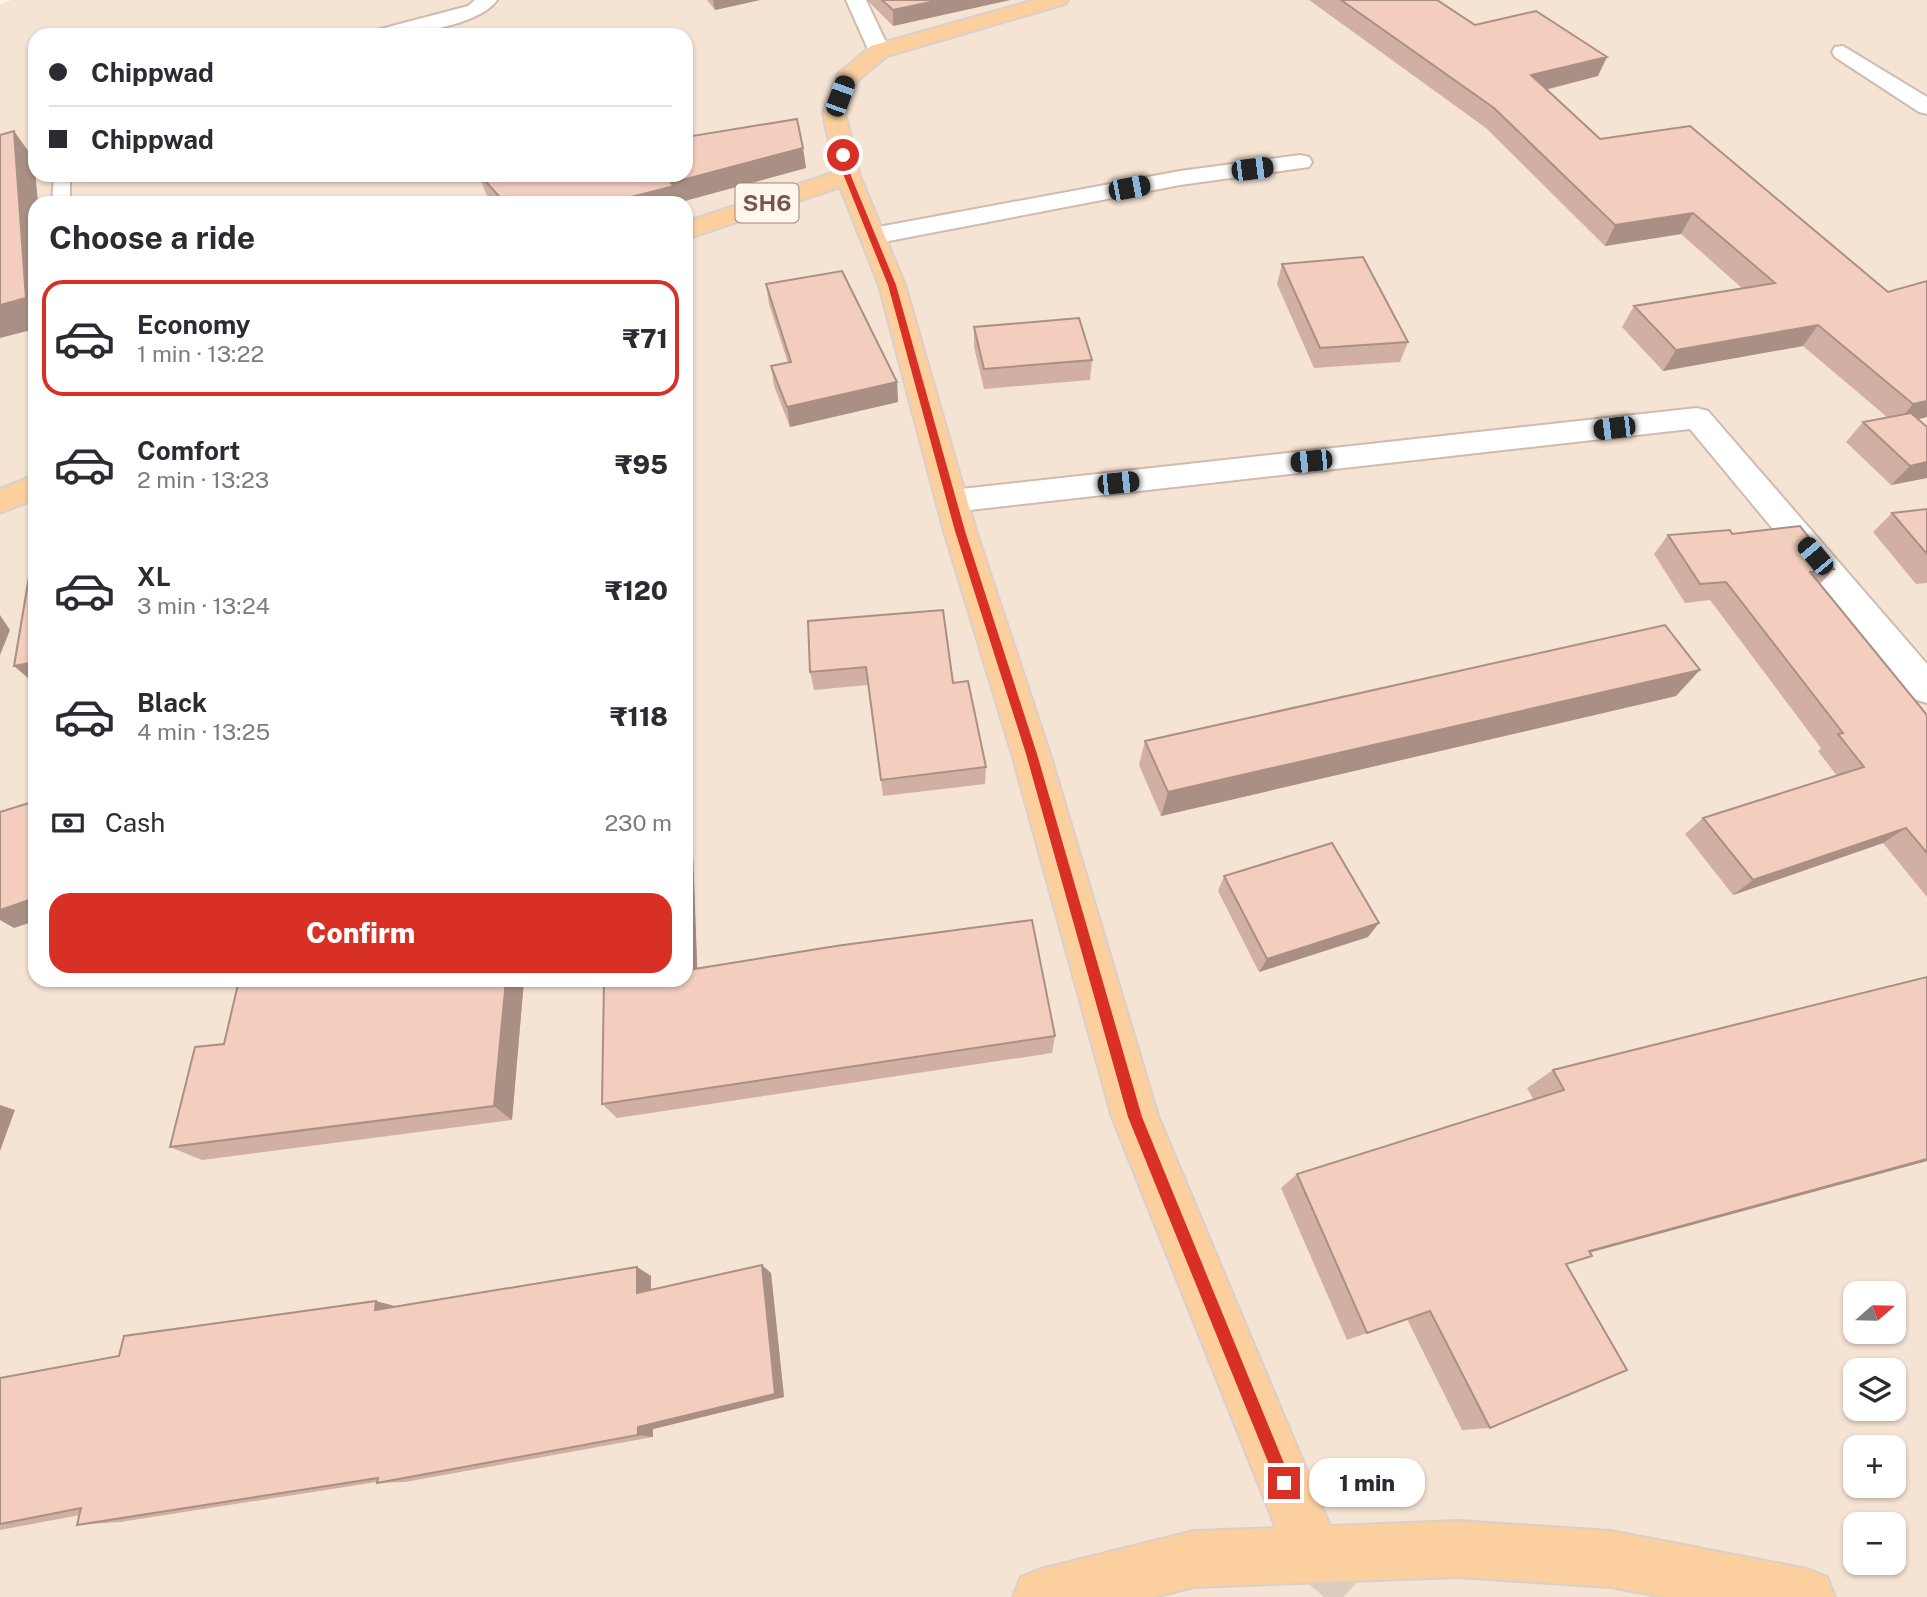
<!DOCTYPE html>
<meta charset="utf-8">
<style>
:root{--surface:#fff;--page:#f7f7f7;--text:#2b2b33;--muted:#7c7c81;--line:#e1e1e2;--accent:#d93025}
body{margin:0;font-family:"Public Sans",sans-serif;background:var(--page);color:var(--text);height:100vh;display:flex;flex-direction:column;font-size:26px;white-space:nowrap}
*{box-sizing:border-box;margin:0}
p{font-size:23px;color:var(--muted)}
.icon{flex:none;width:38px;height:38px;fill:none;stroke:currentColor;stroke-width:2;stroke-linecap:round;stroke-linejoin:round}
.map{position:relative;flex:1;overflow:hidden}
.details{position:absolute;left:28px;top:196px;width:665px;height:791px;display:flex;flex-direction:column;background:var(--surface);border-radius:21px;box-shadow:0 2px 5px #0004}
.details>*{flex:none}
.banner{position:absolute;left:28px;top:28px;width:665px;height:154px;border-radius:21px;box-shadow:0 2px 5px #0004;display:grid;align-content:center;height:154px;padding:0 21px;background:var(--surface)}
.needle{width:46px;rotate:70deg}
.buttons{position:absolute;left:1843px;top:1281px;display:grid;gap:14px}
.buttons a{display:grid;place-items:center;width:63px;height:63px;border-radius:14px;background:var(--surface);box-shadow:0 2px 5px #0004;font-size:35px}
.end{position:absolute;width:32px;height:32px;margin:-16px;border:9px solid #d93025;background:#fff;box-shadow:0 0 0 4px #fff}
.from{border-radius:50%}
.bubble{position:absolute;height:49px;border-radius:21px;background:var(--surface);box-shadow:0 2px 5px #0004;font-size:23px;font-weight:800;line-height:49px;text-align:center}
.car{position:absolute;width:21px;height:42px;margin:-21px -10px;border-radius:9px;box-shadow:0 0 5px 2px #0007;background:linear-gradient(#222 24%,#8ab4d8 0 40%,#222 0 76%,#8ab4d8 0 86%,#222 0)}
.banner b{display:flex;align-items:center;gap:24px;height:66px;font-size:26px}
.banner b+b{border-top:2px solid var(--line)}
.banner i{width:18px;height:18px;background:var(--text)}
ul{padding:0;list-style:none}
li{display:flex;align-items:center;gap:21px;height:116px;margin:0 14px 10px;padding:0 7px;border:4px solid transparent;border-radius:21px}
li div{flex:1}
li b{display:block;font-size:26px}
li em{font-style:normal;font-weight:800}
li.selected{border-color:var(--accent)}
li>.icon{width:63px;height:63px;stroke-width:1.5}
h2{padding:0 21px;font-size:32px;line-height:84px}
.pay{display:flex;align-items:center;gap:18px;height:77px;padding:0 21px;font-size:26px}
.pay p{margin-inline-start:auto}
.action{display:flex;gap:14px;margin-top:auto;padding:14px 21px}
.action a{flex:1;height:80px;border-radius:21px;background:var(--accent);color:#fff;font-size:28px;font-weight:800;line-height:80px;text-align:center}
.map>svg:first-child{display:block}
.residential{fill:#f5e3d4;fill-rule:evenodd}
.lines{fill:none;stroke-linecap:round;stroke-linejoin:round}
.primary-tunnel{stroke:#dccbbf;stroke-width:50;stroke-dasharray:50 24;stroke-linecap:butt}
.service-casing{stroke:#d1baae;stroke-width:4}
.minor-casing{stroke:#d1baae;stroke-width:4}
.tertiary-casing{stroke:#d1baae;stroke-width:4}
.primary-casing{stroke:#d9cfcc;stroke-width:4}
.service{fill:#fff;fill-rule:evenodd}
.minor{fill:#fff;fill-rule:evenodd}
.tertiary{fill:#fff;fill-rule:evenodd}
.primary{fill:#fccf9e;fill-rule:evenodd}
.wall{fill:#d1b0a3}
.shaded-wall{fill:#aa9084}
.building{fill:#f3cdbd;stroke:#aa9084;stroke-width:2}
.route{fill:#d93025}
.labels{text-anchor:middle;stroke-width:7;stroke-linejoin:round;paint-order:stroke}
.shield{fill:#fff6ed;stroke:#a0857b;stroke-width:2}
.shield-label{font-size:23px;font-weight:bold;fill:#77554a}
</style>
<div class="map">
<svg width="1927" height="1597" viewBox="0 0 1927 1597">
<rect width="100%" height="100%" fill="#fdf2e6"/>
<path class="residential" d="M12,0H1927V1597H0V4ZM35,35H686V175H35ZM35,203H686V980H35ZM1855,1293H1894V1332H1855ZM1855,1370H1894V1409H1855ZM1855,1447H1894V1486H1855ZM1855,1524H1894V1563H1855Z"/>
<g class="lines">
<path class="primary-tunnel" d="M1314,1555L1362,1597"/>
<g class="service-casing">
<path id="service" d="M54,175H70V203H52Z"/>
</g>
<g class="minor-casing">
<path id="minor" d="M475,0H497C478,27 406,35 374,35L377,30L468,6Z
M1843,46L1927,97V114L1919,112L1835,57L1832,52L1835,47Z
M1300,155L1309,157L1312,162L1309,167L1180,185L873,244L864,241L860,236L864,231L873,228L1180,171Z
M1697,408L1708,411L1927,664V703L1914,699L1690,429L952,512L941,509L936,501L941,493L952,490Z"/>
</g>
<g class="tertiary-casing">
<path id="tertiary" d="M846,0H866L890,51L887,56H871Z"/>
</g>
<g class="primary-casing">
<path id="primary" d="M1035,0H1068L1065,4L887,56L856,82L845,113L860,176L905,285L976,531L1050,754L1158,1116L1330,1526L1458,1521L1611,1531L1807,1569L1827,1577L1835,1597H1663L1611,1587L1458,1577L1194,1587L1154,1597H1013L1021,1577L1041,1569L1194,1531L1276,1528L1112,1117L1012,754L944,531L879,285L840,187L686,239V222L835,172L823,113L838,74L871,46Z
M35,475V499L0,513V489Z"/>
</g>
<use href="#service" class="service"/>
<use href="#minor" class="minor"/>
<use href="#tertiary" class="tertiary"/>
<use href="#primary" class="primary"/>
</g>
<path class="wall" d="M707,0H760L715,10Z
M867,0H1010L893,26Z
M1309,0H1437L1475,25L1598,76L1546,90L1600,139L1888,292L1927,281V417L1918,419L1927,427V478L1891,485L1846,442L1863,422L1887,417L1803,346L1663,371L1622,327L1634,306L1743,289L1681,234L1605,246L1486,128Z
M803,148L806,168L677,203H494L486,194L479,175Z
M1282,264L1408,342L1400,362L1314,368L1277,284Z
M766,284L897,382L898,402L790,427L774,386L771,366L788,363L769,304Z
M974,327L1092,360L1090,380L984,389L974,347Z
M1927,509V583L1916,584L1873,532L1892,513Z
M1732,534L1834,569L1820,584L1927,715V897L1883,843L1733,895L1685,834L1703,818L1837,776L1818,751L1821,748L1710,600L1685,603L1654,554L1668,535Z
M808,621L953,683L986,767L985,784L883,796L868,685L814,690L810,672Z
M1676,696L1161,816L1139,765L1145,741Z
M686,736L689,745L697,969L1055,1036L1052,1053L617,1118L602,1104L686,980Z
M1224,876L1368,937L1259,972L1218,891Z
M524,980L512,1120L202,1160L170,1147L224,1044Z
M1553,1070L1927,1161L1590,1252L1566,1264L1490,1428L1462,1430L1407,1319L1347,1340L1281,1188L1297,1174L1534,1100L1527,1088Z
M637,1267L651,1276V1290L771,1273L784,1397L653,1429V1437L405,1482L377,1483V1482L120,1522L77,1525L80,1515L0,1530V1378L397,1307Z"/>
<path class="shaded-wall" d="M713,0H760L715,10Z
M940,0H1010L893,26V10Z
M1607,57L1598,76L1523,95L1531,75Z
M14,131L34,159L38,203H35V329L0,338V305Z
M803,148L806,168L677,203H608L671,183Z
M1693,213L1681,234L1605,246L1615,225Z
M1818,325L1803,346L1663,371L1676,350Z
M897,382L898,402L790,427L787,407Z
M1927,401V417L1895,425L1913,404Z
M1927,462V478L1891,485L1910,466Z
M0,615L10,630L0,655Z
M35,662V684L14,666Z
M1700,670L1676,696L1161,816L1168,792Z
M686,736L689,745L698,988L688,970L686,908Z
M1906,828L1883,843L1733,895L1753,880Z
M35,898V921L14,928L0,920V910Z
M1379,923L1368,937L1259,972L1267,959Z
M506,980H524L512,1120L494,1106Z
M0,1105L15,1110L0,1151Z
M1927,1159V1161L1559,1261L1589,1251Z
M762,1265L771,1273L784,1397L653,1429V1437L638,1435V1427Z
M637,1267L651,1276V1301L637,1293Z
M376,1301L402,1308L375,1310Z"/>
<path class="building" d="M882,0H940L893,10Z
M1341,0H1437L1475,25L1536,11L1607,57L1531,75L1600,139L1690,126L1888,292L1927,281V401L1913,404L1818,325L1676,350L1634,306L1775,283L1693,213L1615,225L1494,108Z
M797,119L803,148L671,183L674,186L608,203H576L575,201L570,203H505L480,175H686V137Z
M14,131L26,298L0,305V135Z
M1363,257L1408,342L1320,348L1282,264Z
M842,271L897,382L787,407L771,366L791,362L766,284Z
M1079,318L1092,360L984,369L974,327Z
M1911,413L1927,427V462L1910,466L1863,422Z
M1927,509V554L1892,513Z
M1800,526L1834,569L1810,572L1927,715V853L1906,828L1753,880L1703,818L1864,767L1838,734L1843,733L1726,582L1700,584L1668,535L1730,530L1732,534Z
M35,541V662L14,666Z
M943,610L953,683L968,681L986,767L881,780L866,667L810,672L808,621Z
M1665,625L1700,670L1168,792L1145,741Z
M35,801V898L0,910V812Z
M1332,843L1379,923L1267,959L1224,876Z
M686,908L688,970L836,946L1032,920L1055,1036L602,1104L604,980H686Z
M1927,977V1159L1589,1251L1592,1256L1566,1264L1627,1370L1490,1428L1430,1311L1367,1333L1297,1174L1564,1090L1553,1070Z
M239,980H506L494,1106L170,1147L195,1047L224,1044Z
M762,1265L775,1394L638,1427V1435L377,1483L378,1478L77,1525L81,1508L0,1524V1378L119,1356L124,1336L376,1301L375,1310L637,1267V1293Z"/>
<path class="route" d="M843,153L847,155L851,176L896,285L965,531L1037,754L1142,1117L1292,1483L1284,1491L1279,1489L1128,1117L1026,754L955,531L888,285L844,176L840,155Z"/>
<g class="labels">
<rect class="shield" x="735.5" y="183.5" width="63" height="39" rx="5"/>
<g class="shield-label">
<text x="767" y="211">SH6</text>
</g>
</g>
</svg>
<div class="buttons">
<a><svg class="needle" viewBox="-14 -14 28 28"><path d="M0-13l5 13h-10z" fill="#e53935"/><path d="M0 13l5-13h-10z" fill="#7c7c81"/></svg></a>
<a><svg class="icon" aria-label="layers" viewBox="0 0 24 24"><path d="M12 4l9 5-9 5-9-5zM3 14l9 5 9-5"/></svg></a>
<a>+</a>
<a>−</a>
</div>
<i class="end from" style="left:843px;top:155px"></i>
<i class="end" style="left:1284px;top:1483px"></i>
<div class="bubble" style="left:1309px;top:1458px;width:116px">1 min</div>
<i class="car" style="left:840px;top:96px;rotate:20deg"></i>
<i class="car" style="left:1252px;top:169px;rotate:83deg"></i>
<i class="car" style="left:1129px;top:188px;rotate:79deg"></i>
<i class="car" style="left:1614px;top:428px;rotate:263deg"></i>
<i class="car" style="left:1311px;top:461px;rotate:264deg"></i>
<i class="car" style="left:1118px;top:483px;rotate:84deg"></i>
<i class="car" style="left:1815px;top:556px;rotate:320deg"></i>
<div class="banner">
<b><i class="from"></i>Chippwad</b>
<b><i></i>Chippwad</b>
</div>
<section class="details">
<h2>Choose a ride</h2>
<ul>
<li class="selected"><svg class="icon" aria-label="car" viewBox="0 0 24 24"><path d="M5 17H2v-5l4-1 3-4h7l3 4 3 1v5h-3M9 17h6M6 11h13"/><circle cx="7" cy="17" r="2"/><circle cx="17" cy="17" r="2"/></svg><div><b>Economy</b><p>1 min · 13:22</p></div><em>₹71</em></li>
<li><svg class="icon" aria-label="car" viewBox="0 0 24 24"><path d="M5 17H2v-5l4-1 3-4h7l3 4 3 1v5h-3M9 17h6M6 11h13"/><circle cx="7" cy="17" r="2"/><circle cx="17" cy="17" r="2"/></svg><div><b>Comfort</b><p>2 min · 13:23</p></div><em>₹95</em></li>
<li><svg class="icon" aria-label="car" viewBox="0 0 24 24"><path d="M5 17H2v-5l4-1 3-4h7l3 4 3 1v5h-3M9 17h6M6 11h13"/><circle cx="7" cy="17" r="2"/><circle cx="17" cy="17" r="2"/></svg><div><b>XL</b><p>3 min · 13:24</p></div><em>₹120</em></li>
<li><svg class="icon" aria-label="car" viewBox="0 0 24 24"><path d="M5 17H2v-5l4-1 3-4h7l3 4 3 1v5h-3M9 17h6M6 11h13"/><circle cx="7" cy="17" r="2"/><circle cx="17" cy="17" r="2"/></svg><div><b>Black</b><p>4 min · 13:25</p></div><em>₹118</em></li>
</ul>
<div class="pay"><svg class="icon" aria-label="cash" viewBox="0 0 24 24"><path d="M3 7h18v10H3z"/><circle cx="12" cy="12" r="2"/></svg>Cash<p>230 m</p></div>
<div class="action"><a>Confirm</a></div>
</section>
</div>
